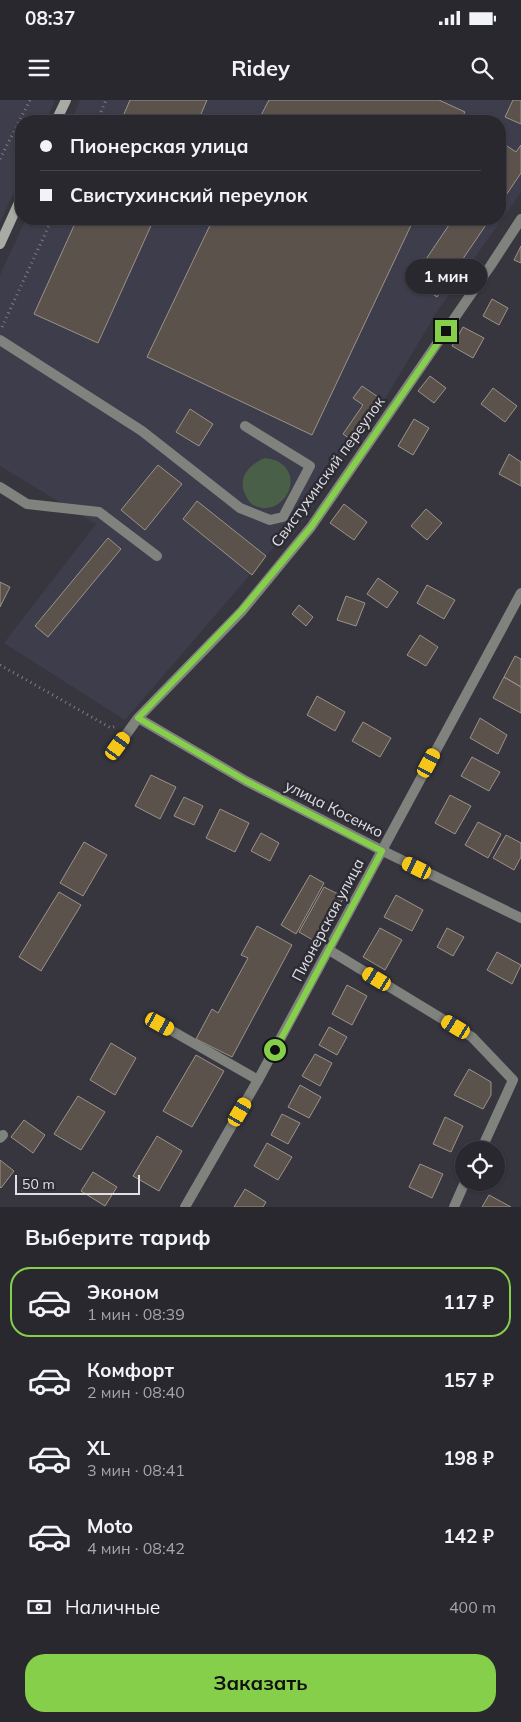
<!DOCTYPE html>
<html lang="ru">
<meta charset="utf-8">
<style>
:root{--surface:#29282f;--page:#35343b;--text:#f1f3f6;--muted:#a5a6aa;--line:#45444b;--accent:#86cf4b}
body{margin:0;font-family:Mulish,sans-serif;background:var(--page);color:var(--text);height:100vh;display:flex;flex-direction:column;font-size:19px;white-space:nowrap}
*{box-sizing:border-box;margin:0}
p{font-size:16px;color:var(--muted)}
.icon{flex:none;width:28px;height:28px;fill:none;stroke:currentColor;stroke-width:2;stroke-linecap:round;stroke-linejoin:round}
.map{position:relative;height:1107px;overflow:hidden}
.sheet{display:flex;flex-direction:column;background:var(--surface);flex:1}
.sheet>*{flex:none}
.banner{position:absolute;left:15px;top:15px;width:491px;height:110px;border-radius:20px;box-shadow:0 1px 4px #0004,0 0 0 1px var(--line);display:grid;align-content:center;height:110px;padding:0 25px;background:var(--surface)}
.controls{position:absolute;left:455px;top:1041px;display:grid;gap:10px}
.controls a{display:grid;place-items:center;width:50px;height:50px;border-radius:50%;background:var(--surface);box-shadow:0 1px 4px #0004,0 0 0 1px var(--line);font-size:25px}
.scale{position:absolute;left:15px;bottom:12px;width:125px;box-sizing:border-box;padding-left:5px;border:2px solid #e0dfe5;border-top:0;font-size:14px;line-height:18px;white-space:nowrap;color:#e0dfe5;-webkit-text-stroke:4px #2d2c35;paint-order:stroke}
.end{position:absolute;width:22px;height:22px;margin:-11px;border:6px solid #86cf4b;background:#111;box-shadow:0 0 0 2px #111}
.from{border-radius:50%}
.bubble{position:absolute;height:35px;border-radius:18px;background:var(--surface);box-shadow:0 1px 4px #0004,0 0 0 1px var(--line);font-size:16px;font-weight:700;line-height:35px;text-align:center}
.car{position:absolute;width:15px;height:30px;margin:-15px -8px;border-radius:6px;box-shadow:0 0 4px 1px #0007;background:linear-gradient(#f5c518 24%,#345 0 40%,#f5c518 0 76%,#345 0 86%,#f5c518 0)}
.banner b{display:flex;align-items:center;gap:18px;height:48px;font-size:19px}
.banner b+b{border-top:1px solid var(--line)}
.banner i{width:12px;height:12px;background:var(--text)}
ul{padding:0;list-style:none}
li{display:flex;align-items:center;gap:15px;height:70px;margin:0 10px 8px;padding:0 15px;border:2px solid transparent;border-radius:20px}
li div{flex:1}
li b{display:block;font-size:19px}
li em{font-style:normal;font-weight:700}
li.on{border-color:var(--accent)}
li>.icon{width:45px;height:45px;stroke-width:1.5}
h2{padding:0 25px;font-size:22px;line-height:60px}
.pay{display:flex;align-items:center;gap:12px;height:55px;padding:0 25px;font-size:19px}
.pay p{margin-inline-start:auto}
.button{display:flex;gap:10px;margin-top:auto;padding:10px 25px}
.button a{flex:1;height:58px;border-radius:20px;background:var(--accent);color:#111;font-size:20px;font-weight:700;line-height:58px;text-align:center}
.status{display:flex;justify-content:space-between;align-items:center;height:35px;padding:0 25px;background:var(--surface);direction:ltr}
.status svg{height:14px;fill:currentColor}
header{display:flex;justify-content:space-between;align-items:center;height:65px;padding:0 25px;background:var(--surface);font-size:22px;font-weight:700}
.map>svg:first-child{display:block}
.built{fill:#3e3d4c}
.green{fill:#4a5f47}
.building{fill:#5b524b;stroke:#9b928a}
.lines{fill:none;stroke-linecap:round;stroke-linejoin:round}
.path{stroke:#7f7e85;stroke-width:3;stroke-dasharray:1 4;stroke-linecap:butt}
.service{stroke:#7f827d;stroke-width:10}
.minor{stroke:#7f827d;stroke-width:10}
.secondary{stroke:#a7aba4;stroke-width:10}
.route{stroke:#86cf4b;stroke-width:6}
.labels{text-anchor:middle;stroke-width:5;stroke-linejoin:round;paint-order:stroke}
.street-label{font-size:15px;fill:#e0dfe5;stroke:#2d2c35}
</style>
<div class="status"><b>08:37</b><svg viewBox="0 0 49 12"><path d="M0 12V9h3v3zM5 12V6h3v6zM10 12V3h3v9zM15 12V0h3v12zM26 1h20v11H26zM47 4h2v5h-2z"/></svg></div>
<header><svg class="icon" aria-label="menu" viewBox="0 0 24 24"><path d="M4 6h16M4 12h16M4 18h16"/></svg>Ridey<svg class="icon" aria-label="search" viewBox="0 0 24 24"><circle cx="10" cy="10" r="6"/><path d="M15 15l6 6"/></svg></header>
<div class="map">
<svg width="521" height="1107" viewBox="0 0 521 1107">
<rect width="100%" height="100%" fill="#37363f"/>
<path class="built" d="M0,0H55L46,21H21V76L0,123Z
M80,0H521V92L436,213L384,301L293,435L284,437L266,456L125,620L4,543L96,424L0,366V175L26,119H500V21H71Z"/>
<path class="green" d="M265,358C271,359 278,360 283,365C301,381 284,410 262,408C257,407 251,405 249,401C235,381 246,366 265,358Z"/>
<path class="building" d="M130,0H207L198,21H121Z
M269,0H439L465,12L460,21H258Z
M513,0H521V24L505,17Z
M504,44L516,52L521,45V73L500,104V49Z
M77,119H154L98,243L34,214Z
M213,119H414L312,335L147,257Z
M453,119H490L437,197L412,180Z
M521,146V163L514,160Z
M492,199L508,208L499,225L483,216Z
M463,227L484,238L473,258L452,246Z
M430,276L446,288L434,303L418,291Z
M362,286L384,301L356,343L343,334L363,305L353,298Z
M493,288L517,306L505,322L481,304Z
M190,309L213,324L199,346L176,332Z
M414,319L429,328L413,355L398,346Z
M509,354L521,362V386L499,374Z
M158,365L182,384L145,430L121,410Z
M197,401L266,456L252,475L183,419Z
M344,404L367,422L354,440L330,423Z
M426,409L442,423L427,440L411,426Z
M108,438L121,449L48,537L35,526Z
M378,478L398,492L387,508L367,494Z
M0,482L10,487L0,507Z
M427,485L455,500L444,519L417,503Z
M346,496L365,503L356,526L337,520Z
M299,505L313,517L306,526L292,514Z
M420,535L438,547L426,566L407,555Z
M515,556L521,559V587L504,577Z
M504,577L521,587V613L493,598Z
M317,596L345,612L335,631L307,615Z
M480,618L507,635L498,654L470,638Z
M363,622L391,638L380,657L352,641Z
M472,657L500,672L489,691L461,676Z
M151,675L176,687L160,719L135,706Z
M450,695L471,706L455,734L435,723Z
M184,697L203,706L194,725L174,716Z
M220,709L249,723L235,752L206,738Z
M478,722L501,734L488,758L465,745Z
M261,733L279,743L270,761L251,751Z
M506,735L521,743V757L514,770L493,758Z
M84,742L107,755L83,796L60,783Z
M310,775L324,783L296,834L281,825Z
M324,787L344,797L318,843L299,832Z
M59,792L81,805L41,871L19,857Z
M396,795L423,810L412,831L384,817Z
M257,826L292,845L232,957L196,939L212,909L218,913L248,858L241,855Z
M380,828L402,840L385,870L363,857Z
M447,828L464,837L453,856L437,847Z
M497,852L521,865L512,884L487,870Z
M347,885L367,896L352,925L332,914Z
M329,927L347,937L337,955L319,945Z
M111,943L136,958L115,995L90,980Z
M315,954L332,963L320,986L302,976Z
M196,955L224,971L192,1027L163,1011Z
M469,969L491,982V995L483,1009L454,995Z
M300,985L321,997L309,1018L288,1007Z
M78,996L105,1012L81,1050L54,1034Z
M282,1014L300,1023L288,1044L271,1035Z
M445,1017L463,1026L451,1052L433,1044Z
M24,1020L45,1035L33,1053L11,1037Z
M157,1036L182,1051L159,1091L133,1076Z
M267,1043L292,1057L278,1080L254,1066Z
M0,1060L14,1071L1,1088L0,1087Z
M420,1064L443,1074L432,1098L409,1087Z
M93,1072L117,1087L105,1106L81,1091Z
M245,1089L266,1102L263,1107H234Z
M489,1095L511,1107H482Z"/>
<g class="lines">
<path class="path" d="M97,21L106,0
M0,59L30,0
M2,227L52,119
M0,565L111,628L116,626"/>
<path class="service" d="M0,240L142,331L240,408L270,420L283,417L310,366L245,326
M0,387L27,404L99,412L157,456
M160,924L258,980"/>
<path class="minor" d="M138,618L246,681L383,751L521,818
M118,646L138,618L242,511L311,427L491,165L521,119
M329,850L472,937L513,980L481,1050
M0,1038L3,1035
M185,1107L258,980L521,493
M454,1107L465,1082"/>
<path class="secondary" d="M56,21L66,0
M0,144L21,98"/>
</g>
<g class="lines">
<path class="route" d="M275,950L382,751L246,681L138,618L242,510L311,427L446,231"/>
</g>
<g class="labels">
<g class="street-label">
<text transform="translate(328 372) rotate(-54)" y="5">Свистухинский переулок</text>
<text transform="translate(334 709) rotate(27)" y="5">улица Косенко</text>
<text transform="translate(328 820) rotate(-62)" y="5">Пионерская улица</text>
</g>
</g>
</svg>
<div class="controls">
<a><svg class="icon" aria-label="locate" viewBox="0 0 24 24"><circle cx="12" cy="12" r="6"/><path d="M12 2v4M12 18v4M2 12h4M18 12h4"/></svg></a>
</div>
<div class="scale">50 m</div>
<i class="end from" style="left:275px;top:950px"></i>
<i class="end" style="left:446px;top:231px"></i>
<div class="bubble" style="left:405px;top:159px;width:82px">1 мин</div>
<i class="car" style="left:118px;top:646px;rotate:36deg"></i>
<i class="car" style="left:429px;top:663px;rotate:28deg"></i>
<i class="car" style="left:417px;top:768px;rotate:296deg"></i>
<i class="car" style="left:377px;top:879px;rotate:301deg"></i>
<i class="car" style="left:160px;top:924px;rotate:119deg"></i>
<i class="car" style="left:456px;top:927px;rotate:301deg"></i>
<i class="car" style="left:240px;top:1012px;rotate:30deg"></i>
<div class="banner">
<b><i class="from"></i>Пионерская улица</b>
<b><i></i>Свистухинский переулок</b>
</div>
</div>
<section class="sheet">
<h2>Выберите тариф</h2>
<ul>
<li class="on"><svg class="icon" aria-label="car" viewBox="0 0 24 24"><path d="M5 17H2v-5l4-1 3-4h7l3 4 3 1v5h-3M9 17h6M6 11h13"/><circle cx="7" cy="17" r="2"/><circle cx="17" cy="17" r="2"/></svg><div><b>Эконом</b><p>1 мин · 08:39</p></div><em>117 ₽</em></li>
<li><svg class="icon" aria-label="car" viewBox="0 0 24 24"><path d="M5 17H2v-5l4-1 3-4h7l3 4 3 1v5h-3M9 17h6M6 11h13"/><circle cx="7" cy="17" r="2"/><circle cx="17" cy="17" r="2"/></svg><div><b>Комфорт</b><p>2 мин · 08:40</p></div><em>157 ₽</em></li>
<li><svg class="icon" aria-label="car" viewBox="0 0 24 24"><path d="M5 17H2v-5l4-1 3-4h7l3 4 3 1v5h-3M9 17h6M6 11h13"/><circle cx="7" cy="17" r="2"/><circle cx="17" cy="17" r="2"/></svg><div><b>XL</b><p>3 мин · 08:41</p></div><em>198 ₽</em></li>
<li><svg class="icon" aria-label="car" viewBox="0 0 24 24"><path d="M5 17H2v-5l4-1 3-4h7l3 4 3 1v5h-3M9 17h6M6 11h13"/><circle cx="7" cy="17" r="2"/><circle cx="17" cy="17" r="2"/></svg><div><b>Moto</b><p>4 мин · 08:42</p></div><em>142 ₽</em></li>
</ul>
<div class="pay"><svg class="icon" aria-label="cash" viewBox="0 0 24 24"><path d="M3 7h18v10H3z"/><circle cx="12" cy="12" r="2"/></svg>Наличные<p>400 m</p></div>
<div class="button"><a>Заказать</a></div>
</section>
